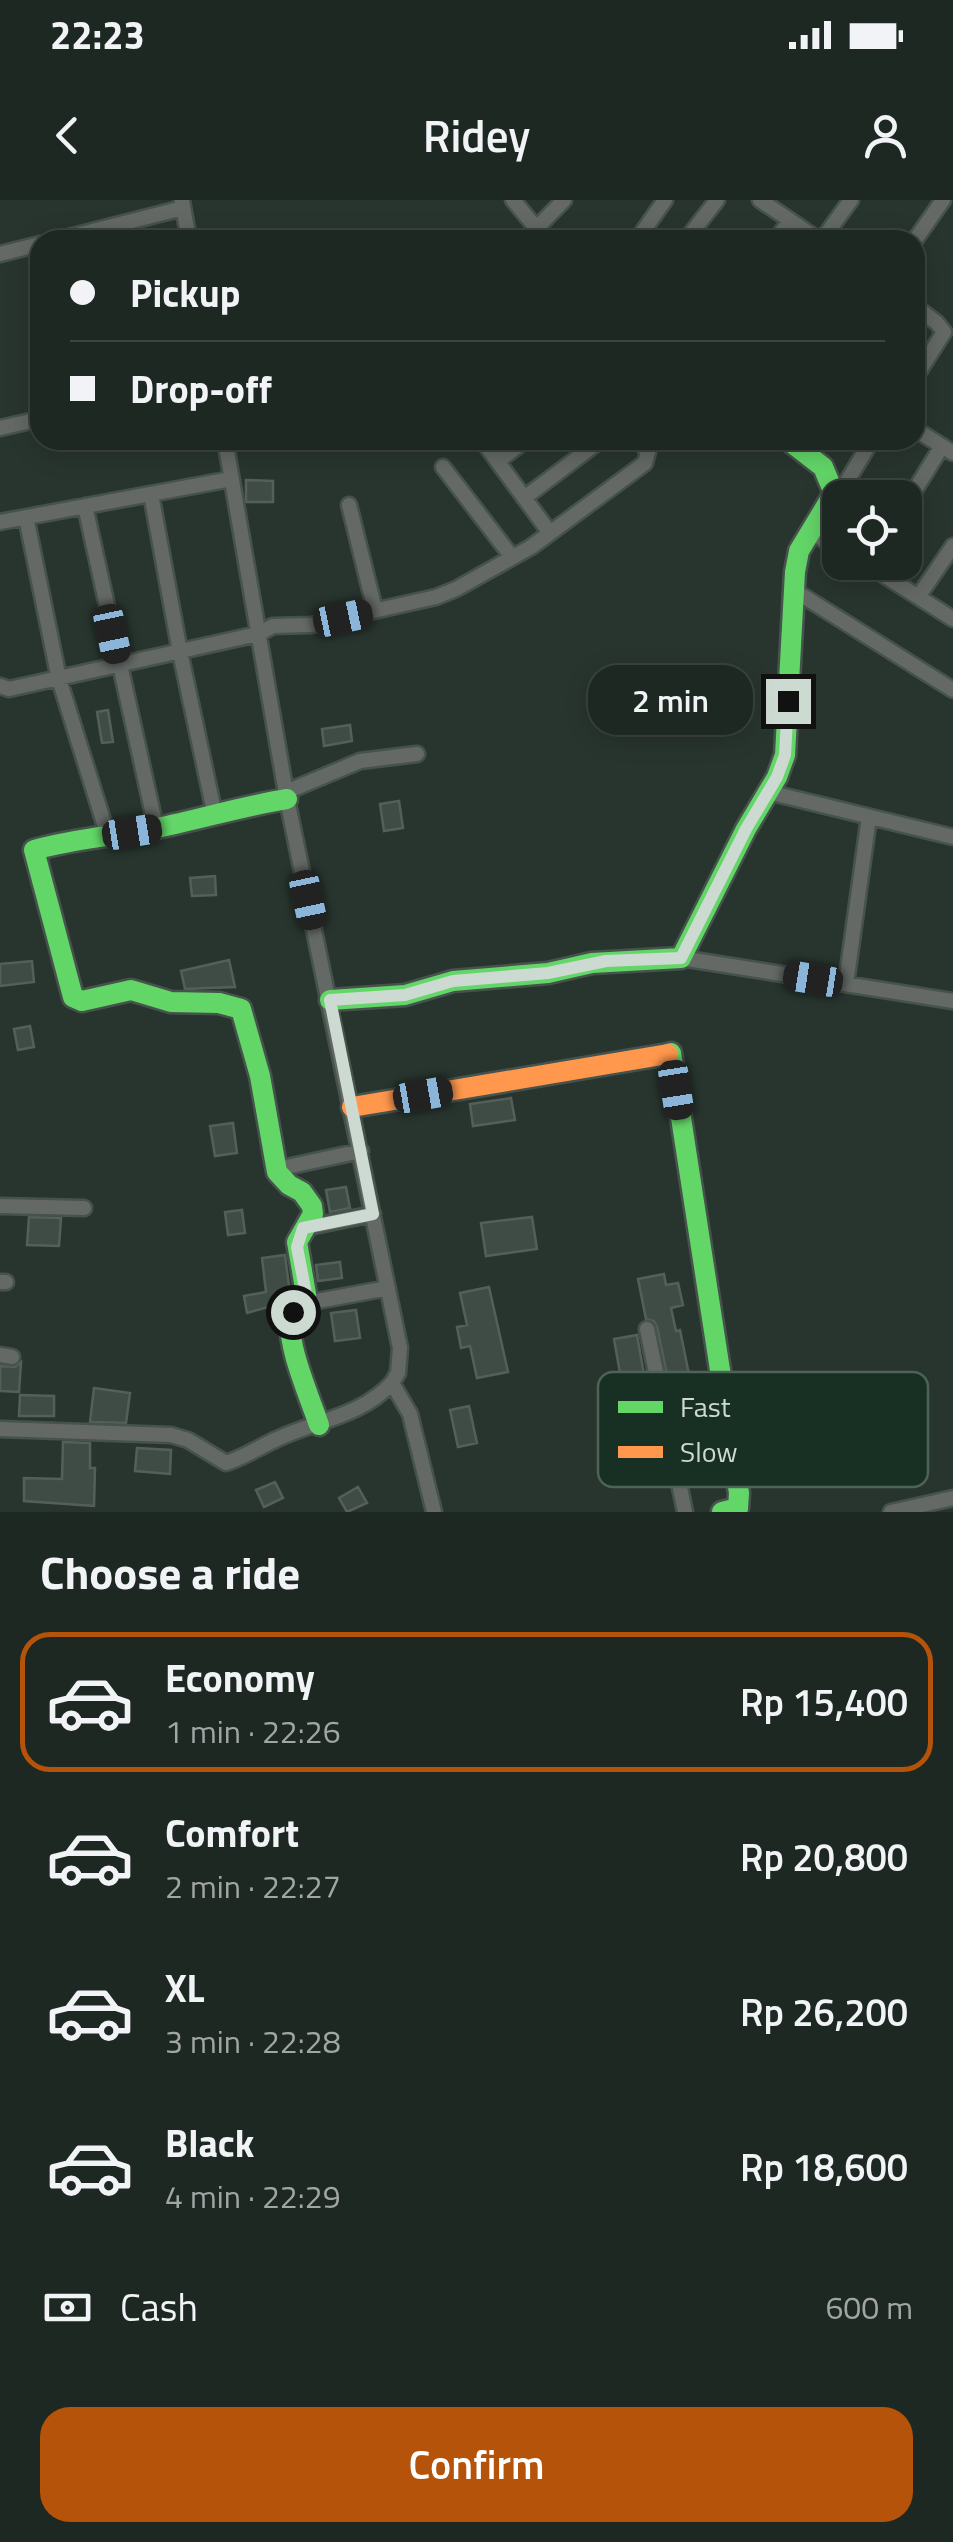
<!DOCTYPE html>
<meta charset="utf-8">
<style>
:root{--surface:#1e2822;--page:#2b342f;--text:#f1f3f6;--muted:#a1a6a5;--line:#3c4440;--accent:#b45309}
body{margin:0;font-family:"Titillium Web",sans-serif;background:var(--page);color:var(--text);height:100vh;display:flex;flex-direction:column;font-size:38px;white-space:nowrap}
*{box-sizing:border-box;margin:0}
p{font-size:32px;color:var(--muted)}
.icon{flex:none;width:55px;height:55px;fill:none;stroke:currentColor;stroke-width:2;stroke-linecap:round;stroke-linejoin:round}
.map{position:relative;height:1312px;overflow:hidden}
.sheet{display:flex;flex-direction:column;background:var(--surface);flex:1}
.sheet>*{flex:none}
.guide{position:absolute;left:30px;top:30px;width:895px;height:220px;border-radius:30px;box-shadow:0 5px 25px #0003,0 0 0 2px var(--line);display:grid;align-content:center;height:220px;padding:0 40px;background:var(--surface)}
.tools{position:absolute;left:822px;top:280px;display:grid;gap:20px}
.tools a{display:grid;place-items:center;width:100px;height:100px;border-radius:20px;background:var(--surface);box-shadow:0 5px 25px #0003,0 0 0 2px var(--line);font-size:50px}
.end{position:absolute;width:45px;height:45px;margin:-22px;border:12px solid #ccdad2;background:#111;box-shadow:0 0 0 5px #111}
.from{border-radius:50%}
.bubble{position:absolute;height:70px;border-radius:30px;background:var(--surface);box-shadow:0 5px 25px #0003,0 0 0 2px var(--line);font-size:32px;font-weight:600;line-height:70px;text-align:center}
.car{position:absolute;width:30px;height:60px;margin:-30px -15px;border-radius:12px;box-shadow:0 0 8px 2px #0007;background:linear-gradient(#222 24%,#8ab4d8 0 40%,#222 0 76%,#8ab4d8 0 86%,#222 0)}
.guide b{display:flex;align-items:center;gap:35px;height:95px;font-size:38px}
.guide b+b{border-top:2px solid var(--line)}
.guide i{width:25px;height:25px;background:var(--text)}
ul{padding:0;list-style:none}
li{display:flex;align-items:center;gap:30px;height:140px;margin:0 20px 15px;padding:0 20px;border:5px solid transparent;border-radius:30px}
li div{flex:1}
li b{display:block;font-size:38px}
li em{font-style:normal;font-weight:600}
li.current{border-color:var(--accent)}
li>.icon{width:90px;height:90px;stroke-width:1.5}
h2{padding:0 40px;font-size:45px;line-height:120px}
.pay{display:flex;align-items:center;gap:25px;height:110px;padding:0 40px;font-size:38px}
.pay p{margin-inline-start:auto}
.button{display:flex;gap:20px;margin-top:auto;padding:20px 40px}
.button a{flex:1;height:115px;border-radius:30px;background:var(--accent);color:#fff;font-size:40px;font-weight:600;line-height:115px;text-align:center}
.status{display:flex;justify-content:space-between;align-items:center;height:70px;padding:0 50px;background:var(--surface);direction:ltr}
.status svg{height:28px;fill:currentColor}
header{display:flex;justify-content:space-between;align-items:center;height:130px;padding:0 40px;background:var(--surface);font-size:45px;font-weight:600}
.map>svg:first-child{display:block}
.building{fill:#3e4c45;stroke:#555f59;stroke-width:2.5}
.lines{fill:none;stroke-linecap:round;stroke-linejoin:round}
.street-casing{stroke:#46524c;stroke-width:19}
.fast-casing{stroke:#46524c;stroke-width:25}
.slow-casing{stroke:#46524c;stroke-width:25}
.street{stroke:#646966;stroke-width:14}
.fast{stroke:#63d668;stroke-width:20}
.slow{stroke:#ff974d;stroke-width:20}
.route{stroke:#ccdad2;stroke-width:12}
.key{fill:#183023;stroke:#4e6358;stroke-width:2.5}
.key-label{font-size:28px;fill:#ccdad2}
</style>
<div class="status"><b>22:23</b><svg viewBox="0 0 49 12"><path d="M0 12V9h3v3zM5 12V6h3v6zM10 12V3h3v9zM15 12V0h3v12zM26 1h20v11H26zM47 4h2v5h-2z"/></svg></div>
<header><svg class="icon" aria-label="back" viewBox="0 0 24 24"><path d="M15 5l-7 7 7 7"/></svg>Ridey<svg class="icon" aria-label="person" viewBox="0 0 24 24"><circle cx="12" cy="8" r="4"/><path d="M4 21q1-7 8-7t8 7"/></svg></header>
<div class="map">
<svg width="953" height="1312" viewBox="0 0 953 1312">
<rect width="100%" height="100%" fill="#28352e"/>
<path class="building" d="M246,280L273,281V302H246Z
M108,510L113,542L102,543L97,512Z
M350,525L352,541L324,546L322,529Z
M399,601L403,628L384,631L380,604Z
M215,676L216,695L192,696L190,678Z
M229,760L235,787L185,789L181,771Z
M32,761L34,782L0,786V764Z
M30,826L34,847L18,850L14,829Z
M511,898L515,920L473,926L470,904Z
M233,923L237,953L215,956L210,926Z
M346,987L350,1008L330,1012L326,990Z
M242,1010L245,1033L228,1035L225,1012Z
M29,1017L61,1018L59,1046L27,1045Z
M532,1017L537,1049L486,1056L481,1023Z
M285,1055L290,1094L282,1103L247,1113L244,1096L266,1092L262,1058Z
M340,1062L342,1078L318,1081L316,1065Z
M664,1074L666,1085L678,1083L683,1105L671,1108L676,1131L680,1130L699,1224L678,1228L657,1127L654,1121L646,1119L638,1079Z
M489,1087L508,1172L477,1178L470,1146L461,1148L457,1127L467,1125L460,1093Z
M356,1110L360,1138L335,1141L331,1113Z
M637,1135L649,1203L626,1207L614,1139Z
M21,1162L19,1192L0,1191V1166L15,1167Z
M94,1188L130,1193L126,1223L90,1222Z
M20,1195L54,1196V1216H19Z
M469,1206L477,1243L458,1247L450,1210Z
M63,1242L90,1243V1268H95L94,1306L24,1301V1278L62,1279Z
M137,1248L171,1250L170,1274L135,1271Z
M275,1282L283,1298L264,1307L256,1290Z
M358,1287L367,1303L347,1312L339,1298Z"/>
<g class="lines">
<g class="street-casing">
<path id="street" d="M513,0L537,29
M760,0L819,40
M182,1L189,40
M57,40L183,8
M525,40L564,0
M637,40L665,0
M686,40L717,0
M776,40L790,20
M822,40L851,0
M915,40L943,0
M0,54L40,44
M915,106L937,123L944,132L915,178
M0,228L40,219
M915,229L953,253
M225,240L287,599L400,1148L398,1173L392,1183
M482,240L550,333
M498,261L526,240
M443,267L512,357
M834,293L846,283L872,240
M151,294L180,452L214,611
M524,298L601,240
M349,305L375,410
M85,306L156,628
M905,306L942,246
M26,317L59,479L108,636
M0,322L231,279
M810,332L840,349
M863,362L953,419
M795,391L953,490
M918,397L953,346
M0,486L9,489L258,434L273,426L311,425L436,397L456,389L531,347L645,263L648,252L639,240
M286,592L360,561L417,554
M768,592L953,637
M681,758L953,801
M846,784L869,617
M277,969L361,951
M0,1006L84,1008
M304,1028L373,1014
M0,1082H6
M301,1104L388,1088
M647,1129L685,1312
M0,1155L12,1157
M0,1229L171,1235L188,1240L226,1263C245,1257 259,1247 277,1239C317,1220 360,1217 392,1183L410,1214L434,1312
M891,1312L953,1298"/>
</g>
<g class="fast-casing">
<path id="fast" d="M287,599C243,606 201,619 157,628C116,636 75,638 34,650L73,797L82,801L131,790L171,802L219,803L241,809L260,876L277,972L289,985L302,992L312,1006L313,1014L297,1042L306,1094C302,1101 295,1107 292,1114C283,1138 311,1200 319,1225
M330,800L405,795L453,781L548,773L592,763L681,758L746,629L777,577L785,555L795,372L799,351L834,293L823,267L788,240
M668,854L671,853L739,1293L738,1308L722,1312"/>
</g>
<g class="slow-casing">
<path id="slow" d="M352,907L668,854"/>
</g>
<use href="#street" class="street"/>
<use href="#fast" class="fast"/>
<use href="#slow" class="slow"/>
</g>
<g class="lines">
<path class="route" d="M293,1112L306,1094L297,1047L303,1028L373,1014L330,800L405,795L453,781L548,773L606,761L681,758L746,629L777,577L785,555L788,501"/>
</g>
<rect x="598" y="1172" width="330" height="115" rx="15" class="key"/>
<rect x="618" y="1201" width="45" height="12" fill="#63d668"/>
<rect x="618" y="1246" width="45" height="12" fill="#ff974d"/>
<g class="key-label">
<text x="680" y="1217">Fast</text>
<text x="680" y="1262">Slow</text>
</g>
</svg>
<div class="tools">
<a><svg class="icon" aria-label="locate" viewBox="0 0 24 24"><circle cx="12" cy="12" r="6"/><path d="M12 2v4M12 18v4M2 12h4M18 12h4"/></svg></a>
</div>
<i class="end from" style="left:293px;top:1112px"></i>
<i class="end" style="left:788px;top:501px"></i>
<div class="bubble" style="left:588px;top:465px;width:165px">2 min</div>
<i class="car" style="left:343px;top:418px;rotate:78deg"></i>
<i class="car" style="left:112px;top:434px;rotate:168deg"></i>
<i class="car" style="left:132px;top:632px;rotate:81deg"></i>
<i class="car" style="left:308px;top:700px;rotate:168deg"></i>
<i class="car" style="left:813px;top:779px;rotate:279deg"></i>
<i class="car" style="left:676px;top:890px;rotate:171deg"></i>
<i class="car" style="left:423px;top:895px;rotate:80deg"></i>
<div class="guide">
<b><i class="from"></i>Pickup</b>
<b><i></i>Drop-off</b>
</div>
</div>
<section class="sheet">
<h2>Choose a ride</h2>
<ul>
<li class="current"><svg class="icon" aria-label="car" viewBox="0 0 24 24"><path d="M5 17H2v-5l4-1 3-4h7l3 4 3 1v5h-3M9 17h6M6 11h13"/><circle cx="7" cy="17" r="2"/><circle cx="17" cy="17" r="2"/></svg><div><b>Economy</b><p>1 min · 22:26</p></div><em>Rp 15,400</em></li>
<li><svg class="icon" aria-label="car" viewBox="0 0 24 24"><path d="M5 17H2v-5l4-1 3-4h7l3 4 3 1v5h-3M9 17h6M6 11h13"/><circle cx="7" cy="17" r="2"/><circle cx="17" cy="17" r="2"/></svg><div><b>Comfort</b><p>2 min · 22:27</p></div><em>Rp 20,800</em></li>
<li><svg class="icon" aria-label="car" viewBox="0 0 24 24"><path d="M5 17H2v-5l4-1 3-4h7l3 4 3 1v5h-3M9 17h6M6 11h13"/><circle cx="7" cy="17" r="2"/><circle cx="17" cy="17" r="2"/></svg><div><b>XL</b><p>3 min · 22:28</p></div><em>Rp 26,200</em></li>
<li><svg class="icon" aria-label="car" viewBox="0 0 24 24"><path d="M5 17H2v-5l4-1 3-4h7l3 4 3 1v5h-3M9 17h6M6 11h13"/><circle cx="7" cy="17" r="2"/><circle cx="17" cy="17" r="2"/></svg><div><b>Black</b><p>4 min · 22:29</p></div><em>Rp 18,600</em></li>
</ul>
<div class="pay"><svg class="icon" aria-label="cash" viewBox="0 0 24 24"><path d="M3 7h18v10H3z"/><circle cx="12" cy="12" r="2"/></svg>Cash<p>600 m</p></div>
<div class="button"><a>Confirm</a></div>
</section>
